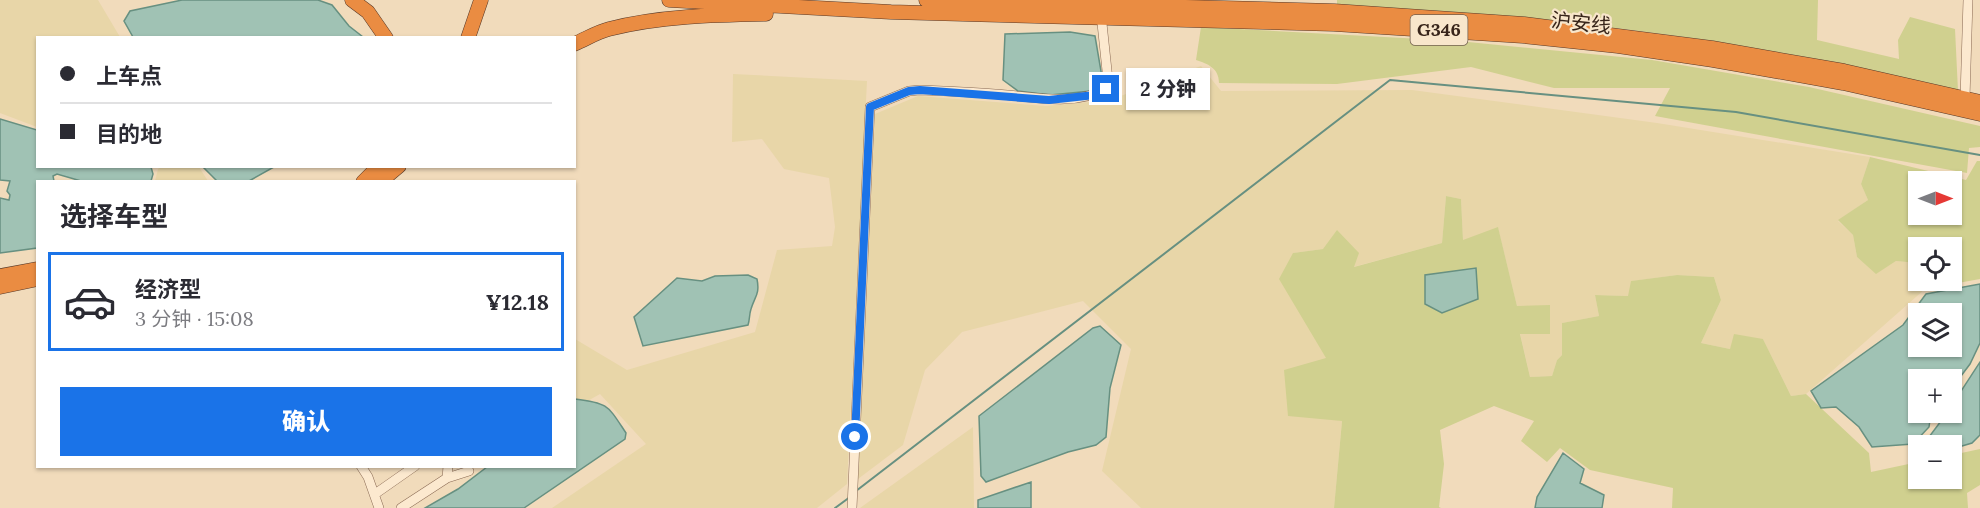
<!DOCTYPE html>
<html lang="zh">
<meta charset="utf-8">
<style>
:root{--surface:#fff;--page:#f7f7f7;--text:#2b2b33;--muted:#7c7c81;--line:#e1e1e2;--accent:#1a73e8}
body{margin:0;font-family:Lora,"Noto Sans SC",serif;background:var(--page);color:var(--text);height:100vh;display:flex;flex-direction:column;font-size:22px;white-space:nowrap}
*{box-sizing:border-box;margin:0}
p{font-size:20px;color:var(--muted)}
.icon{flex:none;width:33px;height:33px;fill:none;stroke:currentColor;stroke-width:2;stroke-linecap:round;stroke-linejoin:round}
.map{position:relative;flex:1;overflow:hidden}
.sheet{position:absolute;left:36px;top:180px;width:540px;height:288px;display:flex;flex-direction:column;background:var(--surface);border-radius:0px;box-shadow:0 2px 4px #0004}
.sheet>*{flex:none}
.guide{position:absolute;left:36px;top:36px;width:540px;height:132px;border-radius:0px;box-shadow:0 2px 4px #0004;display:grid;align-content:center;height:132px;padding:0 24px;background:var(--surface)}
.needle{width:39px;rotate:90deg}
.buttons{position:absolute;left:1908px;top:171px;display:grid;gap:12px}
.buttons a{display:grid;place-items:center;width:54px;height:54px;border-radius:0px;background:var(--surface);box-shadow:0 2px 4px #0004;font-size:30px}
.end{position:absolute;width:27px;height:27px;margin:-14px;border:8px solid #1a73e8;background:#fff;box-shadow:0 0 0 3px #fff}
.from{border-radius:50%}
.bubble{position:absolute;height:42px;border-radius:0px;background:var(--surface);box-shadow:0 2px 4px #0004;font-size:20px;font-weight:800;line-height:42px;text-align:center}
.guide b{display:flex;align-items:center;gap:21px;height:57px;font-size:22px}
.guide b+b{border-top:2px solid var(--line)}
.guide i{width:15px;height:15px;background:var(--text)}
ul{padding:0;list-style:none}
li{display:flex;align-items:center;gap:18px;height:99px;margin:0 12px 9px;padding:0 12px;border:3px solid transparent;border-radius:0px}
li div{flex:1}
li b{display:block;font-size:22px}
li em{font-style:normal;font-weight:800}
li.on{border-color:var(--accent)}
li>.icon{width:54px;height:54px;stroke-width:1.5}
h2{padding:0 24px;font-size:27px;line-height:72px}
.button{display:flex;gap:12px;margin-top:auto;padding:12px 24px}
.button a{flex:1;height:69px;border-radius:0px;background:var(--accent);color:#fff;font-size:24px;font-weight:800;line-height:69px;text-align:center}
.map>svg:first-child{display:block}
.farmland{fill:#e8d6a8}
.green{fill:#d0d08f;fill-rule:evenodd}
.water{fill:#a0c2b4;stroke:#679081;stroke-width:1.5;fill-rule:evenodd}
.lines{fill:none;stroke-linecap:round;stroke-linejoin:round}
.stream{stroke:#679081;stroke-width:2}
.minor-casing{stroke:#8a6a54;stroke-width:10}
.highway-casing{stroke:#573929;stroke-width:15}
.minor{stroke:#fce9cf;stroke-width:9}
.highway{stroke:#ea8c42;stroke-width:14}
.route{stroke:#1a73e8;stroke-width:8}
.labels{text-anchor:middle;stroke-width:4.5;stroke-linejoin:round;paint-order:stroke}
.shield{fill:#f8e6cb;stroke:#725f4f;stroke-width:1.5}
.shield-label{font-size:18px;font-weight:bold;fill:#38251a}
.street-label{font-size:20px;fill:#38251a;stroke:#f8e6cb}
</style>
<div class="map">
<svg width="1980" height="508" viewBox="0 0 1980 508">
<rect width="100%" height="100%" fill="#f1dbbb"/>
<path class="farmland" d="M0,0H98L120,37L38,38L37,127L0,113Z
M1201,66L1221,91L1412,90L1657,123L1870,157L1861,184L1868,200L1838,221L1853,235L1857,257L1876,273L1896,261L1917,263L1918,280L1923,281L1925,289L1806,394L1791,396L1763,339L1730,349L1701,343L1721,300L1714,277L1677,275L1632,281L1629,296L1595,295L1599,316L1562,323V355L1557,360L1552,376L1530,377L1520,333L1517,306L1498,228L1463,241L1461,199L1446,196L1442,243L1353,267L1323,249L1293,253L1327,358L1342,420L1334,508H1141L1102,471L1131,349L1083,301L962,332L925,370L903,445L858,479L875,114L918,96L1046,106L1110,100Z
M733,74L867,81L847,484L817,508H552L646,444L600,394L575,408V339L627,370L755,332L777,250L832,246L835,227L829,178L784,169L762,139L732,142Z
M162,166L199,167L208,181H155L158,169Z
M973,427L974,508H860Z"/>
<path class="green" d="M1337,0H1818L1817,40L1899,59L1898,40L1910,17L1955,29L1958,91C1857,68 1757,46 1654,33C1549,19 1443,12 1337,5Z
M1201,27L1458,41L1652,60L1809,87L1980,126V147L1969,148L1967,173L1655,116L1670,88H1554L1471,67L1337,84L1219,83C1219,68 1208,64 1196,60Z
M1870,157L1966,180L1977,161H1980V279L1925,289L1923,281L1952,280V248H1918V267L1917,263L1896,261L1876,274L1857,257L1853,235L1838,220L1868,200L1861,184ZM1918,182H1952V214H1918Z
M1446,196L1461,199L1463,240L1498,227L1517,306L1550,305V334H1520L1530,377L1552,376L1557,360L1562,355V323L1599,316L1595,295L1628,296L1631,281L1677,275L1714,277L1721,300L1701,343L1730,349L1734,334L1763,339L1791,396L1806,394L1869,453L1871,472L1918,462V478H1952V455L1980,449V485L1967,493L1968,508H1672L1673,488L1590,470L1560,448L1547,462L1521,441L1534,421L1494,406L1440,430L1444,464L1439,507L1441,508H1334L1342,421L1288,416L1284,370L1326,358L1279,279L1293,253L1323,249L1337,230L1359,253L1354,267L1442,243Z"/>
<path class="water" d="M182,0H318L332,5L349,26L363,37H133L124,21L130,11Z
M1070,32L1095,36L1102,77L1100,84L1091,91L1050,95L1018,91L1003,80L1005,34Z
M0,119L37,130L38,166L151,167L153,174L151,181H81L57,174L53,176L54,181L38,182L37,248L0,253V198L9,200L10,195L7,191L10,181L0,180Z
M203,167H274L249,181H217Z
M1476,268L1478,299L1442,313L1425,304V275Z
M748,275L757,279C760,294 755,296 751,309C749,315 750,319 748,325L643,346L634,317L677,278L702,281L715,276Z
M1980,284V343L1970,364L1952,388V380H1918V412L1931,413L1929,427L1913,444L1872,447L1859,427L1836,407L1821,408L1811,391L1903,325L1926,294ZM1918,314H1952V346H1918Z
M1100,326L1121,345L1110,388L1106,437L1096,445L1068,452L986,482L981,476L979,416L1093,328Z
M1980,362V435L1972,443L1952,449V446L1923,445L1947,413L1952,412V405Z
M575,399C609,403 608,406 626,433L625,439L524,508H425L458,489L487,467L574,466Z
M1563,453L1584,469L1580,483L1604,495L1602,508H1535L1537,497Z
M1031,482V508H978V500Z"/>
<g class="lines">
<path class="stream" d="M856,491L1390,80L1736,112L1980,155
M835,508L850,497"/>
<g class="minor-casing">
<path id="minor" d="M1965,98L1968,0
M361,466L368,477L379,508
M447,478L469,471
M375,494L415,466
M401,508L447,478L448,466
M852,508L870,107L909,91L920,90C945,91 970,92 995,94C1029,96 1075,107 1105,89L1108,80L1101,14"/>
</g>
<g class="highway-casing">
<path id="highway" d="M352,0L368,12L386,38
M669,0L891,12L1334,24L1523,36L1618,46L1713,60L1843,83L1980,114
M926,0L1334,11L1524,24L1712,48L1844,71L1980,102
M468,38L481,0
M574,44C586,39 597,32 609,29C660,16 714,15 766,14
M363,182L379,166
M380,182L399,166
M0,276L38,269
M0,287L38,279"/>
</g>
<use href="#minor" class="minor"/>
<use href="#highway" class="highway"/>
</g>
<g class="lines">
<path class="route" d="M855,437L870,107L909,91L920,90L1049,100L1095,95L1106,89"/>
</g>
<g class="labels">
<rect class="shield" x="1410.5" y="15" width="57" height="30" rx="4.5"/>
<g class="shield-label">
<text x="1439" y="36">G346</text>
</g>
<g class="street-label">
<text transform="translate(1581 23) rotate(6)" y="7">沪安线</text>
</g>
</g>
</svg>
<div class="buttons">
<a><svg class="needle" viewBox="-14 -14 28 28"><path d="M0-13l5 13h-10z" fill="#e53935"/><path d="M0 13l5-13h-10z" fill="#7c7c81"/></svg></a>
<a><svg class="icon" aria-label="locate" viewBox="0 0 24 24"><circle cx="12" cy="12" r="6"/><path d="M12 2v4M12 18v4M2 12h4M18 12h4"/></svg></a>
<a><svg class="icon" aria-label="layers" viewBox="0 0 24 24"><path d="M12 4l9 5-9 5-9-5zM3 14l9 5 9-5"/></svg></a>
<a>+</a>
<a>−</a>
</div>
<i class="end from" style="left:855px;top:437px"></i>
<i class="end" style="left:1106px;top:89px"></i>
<div class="bubble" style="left:1126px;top:68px;width:84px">2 分钟</div>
<div class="guide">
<b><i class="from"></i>上车点</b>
<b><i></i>目的地</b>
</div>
<section class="sheet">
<h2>选择车型</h2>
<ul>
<li class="on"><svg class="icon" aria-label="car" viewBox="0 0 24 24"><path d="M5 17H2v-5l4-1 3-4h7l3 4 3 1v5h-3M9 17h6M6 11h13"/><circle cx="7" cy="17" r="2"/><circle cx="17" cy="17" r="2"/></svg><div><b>经济型</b><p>3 分钟 · 15:08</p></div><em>¥12.18</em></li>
</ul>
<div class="button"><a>确认</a></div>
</section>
</div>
